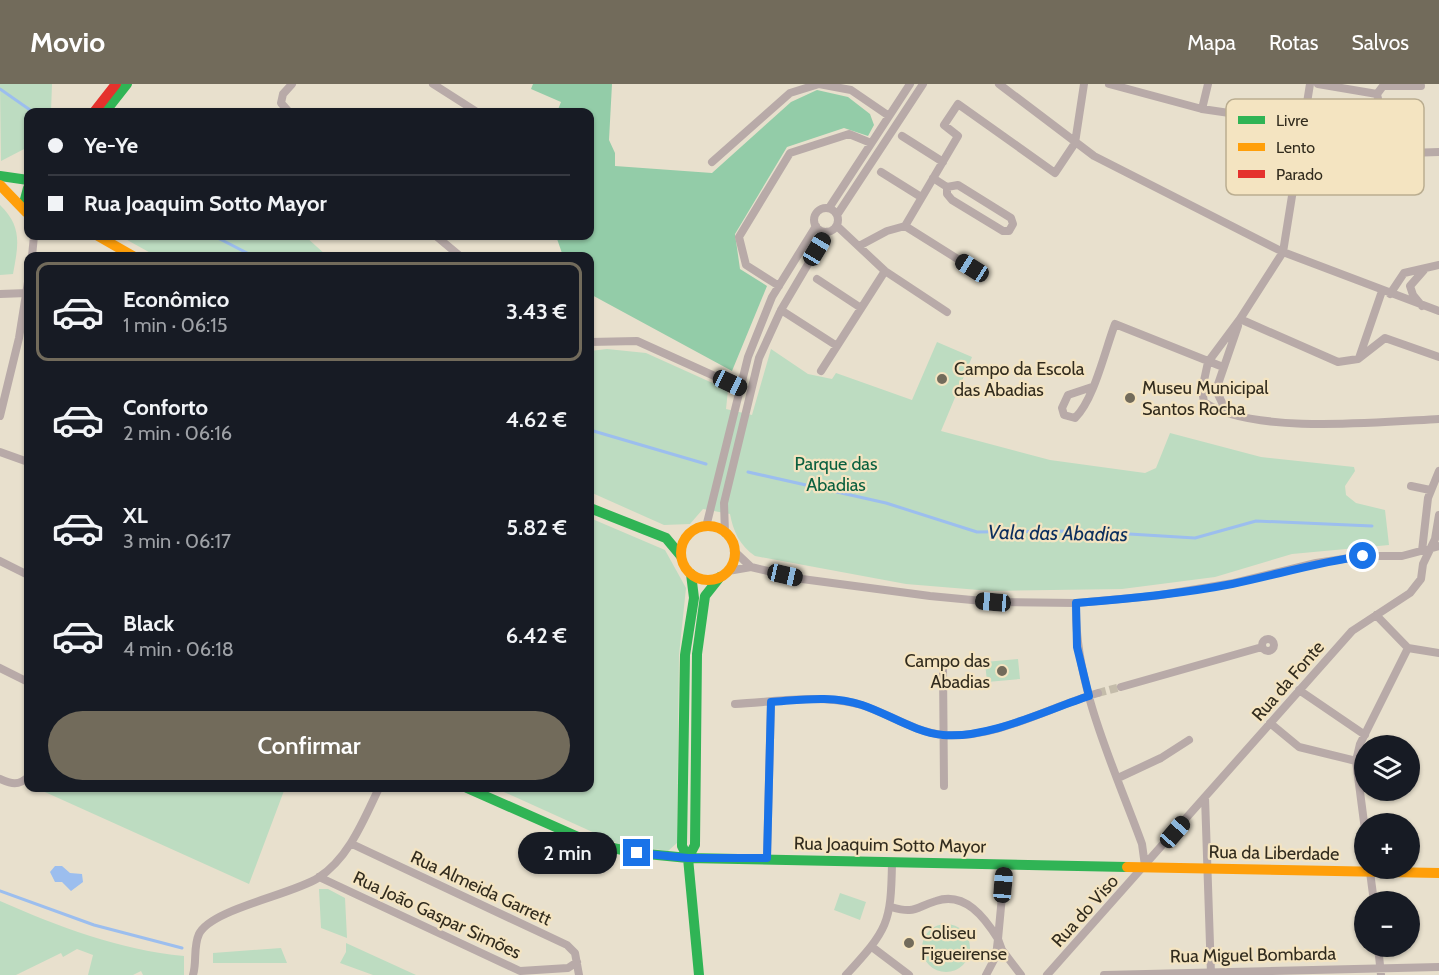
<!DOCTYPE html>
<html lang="pt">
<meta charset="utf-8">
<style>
:root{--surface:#171b24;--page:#242831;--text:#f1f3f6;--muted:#9ea1a6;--line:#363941;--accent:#726b5b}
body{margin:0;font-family:Cabin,sans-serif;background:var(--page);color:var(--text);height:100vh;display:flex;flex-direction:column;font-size:22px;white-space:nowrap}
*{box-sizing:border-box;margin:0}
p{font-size:20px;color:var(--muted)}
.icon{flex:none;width:33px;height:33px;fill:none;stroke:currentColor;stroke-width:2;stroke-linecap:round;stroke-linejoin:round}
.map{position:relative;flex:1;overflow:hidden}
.panel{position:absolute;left:24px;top:168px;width:570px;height:540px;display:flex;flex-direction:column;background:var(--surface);border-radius:12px;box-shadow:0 2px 4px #0004}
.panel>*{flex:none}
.guide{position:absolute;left:24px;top:24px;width:570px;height:132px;border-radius:12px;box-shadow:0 2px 4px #0004;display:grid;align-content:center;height:132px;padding:0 24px;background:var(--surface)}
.controls{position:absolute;left:1354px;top:651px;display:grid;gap:12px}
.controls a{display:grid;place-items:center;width:66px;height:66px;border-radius:50%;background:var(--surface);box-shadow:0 2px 4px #0004;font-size:30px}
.end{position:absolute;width:27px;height:27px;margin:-14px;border:8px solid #1a73e8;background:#fff;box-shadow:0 0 0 3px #fff}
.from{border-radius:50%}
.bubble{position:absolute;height:42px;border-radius:21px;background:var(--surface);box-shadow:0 2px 4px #0004;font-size:20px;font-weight:600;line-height:42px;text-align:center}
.car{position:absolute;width:18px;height:36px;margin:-18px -9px;border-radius:8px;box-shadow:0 0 4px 2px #0007;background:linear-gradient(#222 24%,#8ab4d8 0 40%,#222 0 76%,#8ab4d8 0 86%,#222 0)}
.guide b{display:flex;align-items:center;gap:21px;height:57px;font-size:22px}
.guide b+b{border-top:2px solid var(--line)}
.guide i{width:15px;height:15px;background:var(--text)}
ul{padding:10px 0 0;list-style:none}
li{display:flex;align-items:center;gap:18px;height:99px;margin:0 12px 9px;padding:0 12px;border:3px solid transparent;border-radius:12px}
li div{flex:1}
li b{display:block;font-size:22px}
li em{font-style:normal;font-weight:600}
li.selected{border-color:var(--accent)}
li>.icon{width:54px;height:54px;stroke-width:1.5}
.action{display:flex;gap:12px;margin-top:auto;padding:12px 24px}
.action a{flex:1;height:69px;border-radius:36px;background:var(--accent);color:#fff;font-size:24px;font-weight:600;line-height:69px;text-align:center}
header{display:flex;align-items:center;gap:36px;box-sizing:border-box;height:84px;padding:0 30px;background:var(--accent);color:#fff}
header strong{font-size:28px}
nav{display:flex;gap:33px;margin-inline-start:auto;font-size:21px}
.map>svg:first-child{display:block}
.green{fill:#bddcc1}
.forest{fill:#93cca8}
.water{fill:#9cbeee}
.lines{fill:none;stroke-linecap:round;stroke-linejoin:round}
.stream{stroke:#9cbeee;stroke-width:3}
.street-tunnel{stroke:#c4bcaa;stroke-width:8;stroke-dasharray:8 4;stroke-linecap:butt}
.street{stroke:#b8aaa8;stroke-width:8}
.fast{stroke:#30b455;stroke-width:10}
.slow{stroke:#ff9f0a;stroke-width:10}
.jam{stroke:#e5322d;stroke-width:10}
.route{stroke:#1a73e8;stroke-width:8}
.poi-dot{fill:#726b5b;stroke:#f4e4c1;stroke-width:2}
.labels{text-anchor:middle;stroke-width:4.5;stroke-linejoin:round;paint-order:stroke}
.poi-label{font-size:18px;fill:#322c1e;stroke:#f4e4c1;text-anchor:start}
.park-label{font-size:18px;fill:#0b603f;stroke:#f4e4c1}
.street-label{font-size:18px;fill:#322c1e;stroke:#f4e4c1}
.water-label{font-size:20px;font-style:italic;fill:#0b2e5d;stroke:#f4e4c1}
.key{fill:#f4e4c1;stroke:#baad90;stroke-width:1.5}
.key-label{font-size:16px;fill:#322c1e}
</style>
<header>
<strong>Movio</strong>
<nav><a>Mapa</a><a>Rotas</a><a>Salvos</a></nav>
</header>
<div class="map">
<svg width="1439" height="891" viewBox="0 0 1439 891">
<rect width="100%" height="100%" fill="#e8e0cd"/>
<path class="green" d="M0,0H52L51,28H28V63L1,77Z
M0,121C23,143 18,162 13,190L0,191Z
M120,152H305L327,172H156Z
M937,258L972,273L941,347L1050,376L1145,389L1156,384L1170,349L1261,373L1354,383L1355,387L1345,402L1346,411L1356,419L1385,426L1389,461L1292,470L1215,493L1122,505L991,507L906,500L755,472C740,462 733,447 730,430L703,425L690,440L664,441L590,408V267L607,265L646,269L728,306L726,325L752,331L771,265L808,290L832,295L836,289L912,316Z
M590,434L665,466L686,504L679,571L677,759L668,767L619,760L495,704H590Z
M1018,575L1020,595L987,598L985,578Z
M36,704H285L249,800Z
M319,805H328L345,814L347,854L321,844Z
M840,809L866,818L860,836L834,826Z
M0,817C59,843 120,866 184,872V891H143L141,887L133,891H88L93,871L77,865L63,873L61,869L16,891H0Z
M922 864a24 24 0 1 1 48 0a24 24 0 1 1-48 0Z
M346,859L416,891H373L340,879L346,868Z
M281,864L287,879H213V869Z"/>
<path class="forest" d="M533,0H612L609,56L615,69V82L712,89L791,18L817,6L848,13L870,30L874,41L868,52L844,44L787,63L735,150L740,185L767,202L732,287L590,210V172H563L556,152H590V28H557L561,18L531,5Z"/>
<path class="water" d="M55,782H62L70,789L82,790L83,798L71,807L62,798H55L50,788Z"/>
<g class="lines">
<path class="stream" d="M0,5L33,28
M214,152L253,172
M590,346L706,380
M748,388L886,419L977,448L1080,447L1195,454L1256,437L1372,442
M0,807L94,841L182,864"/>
<path class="street-tunnel" d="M1098,609L1121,603"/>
<path class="street" d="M433,0L477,28
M999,0L1094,72L1283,168L1439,227
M1109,0L1202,25L1304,40L1389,65L1408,69L1439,68
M1310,0L1283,168L1240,235L1208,278L1202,306L1204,318C1251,351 1382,338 1439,335
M1318,0L1377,10
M1377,10L1389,65
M1377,10L1383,2H1421
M1202,25L1208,0
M289,28L281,19L283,10L292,0
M902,52L943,78
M712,78L790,9L819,0L851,6L889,32
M881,88L921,113
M933,94L947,103V110L952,116L1003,147H1009L1013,140L1011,134L958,101L947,103
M814 136a12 12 0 1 1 24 0a12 12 0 1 1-24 0Z
M829,124L910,0
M837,131L923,0
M837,142L885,187L947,228
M905,142L972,184
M436,152L460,172
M859,162L887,147L905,142L958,52L944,41L958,20L1055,89L1075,59L1084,0
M32,172L34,152
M817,195L861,224
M779,202L746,181L739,153L790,69L849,50L871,59
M0,210L27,209
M1390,210L1404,189L1439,181
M1422,222L1413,211L1410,202L1424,186
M781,226L837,262L885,187
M1240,235L1338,278L1358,275L1385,254L1439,273
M590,258L637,257L741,304
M1359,274L1382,207
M821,287L837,262
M1092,303L1068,311L1062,324L1064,331L1075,334C1094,316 1105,266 1115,240L1223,283
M1226,327L1216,306L1238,242
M0,332L19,254L28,198
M0,368L28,378
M1411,402L1430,406
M706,443L748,273L772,213L816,142
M725,449L724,419L759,274L781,226L827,148
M734,467L751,483
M1422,467L1428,414L1439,387
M0,477L28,491
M728,487L751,483L802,495L930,512L993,518L1076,519L1154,512L1234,499L1316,479L1363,472H1402L1439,462
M1076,519C1074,602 1114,683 1142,760L1145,782
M1376,531L1408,564L1439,569
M1262 561a6 6 0 1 1 12 0a6 6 0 1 1-12 0Z
M0,584L28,598
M943,584L944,702
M1121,603L1262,563
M1299,606L1365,651
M735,620C775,618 818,610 858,620C887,628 913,648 944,651C996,655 1049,623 1098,609
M1270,639L1299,663L1356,677
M1118,694L1161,674L1189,656
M0,695C11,700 19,702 28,693
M1205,713L1211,890
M1365,746L1356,677L1360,660L1408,564
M352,760L567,861L575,869L579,891
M767,774L771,618
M1005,780L998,855L1002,866L1021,891
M1370,788L1374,818
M319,793L520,887L568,884L577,878
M891,823C915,830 914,824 936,817C965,807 985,834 998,855L996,872L986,891
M1378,862L1381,891
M872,863L909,891
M193,891C197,878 193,863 199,850C211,825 291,811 318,794C349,774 364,735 379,704
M846,891C888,845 891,840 892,778
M1047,891L1352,547L1410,509L1421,495L1423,480L1435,455L1439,431
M1104,891L1439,883"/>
<path class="fast" d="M105,28L127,0
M0,92L28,96
M26,127L24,119L28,104
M590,424L666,454L681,472
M691,490L694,514L685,571L682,762L688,774L699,891
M467,704L594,760L637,769L688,774L1127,783
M688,774L695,761L697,570L705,512L720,493"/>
<path class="slow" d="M0,101L26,128
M98,152L133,172
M681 469a27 27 0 1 1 54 0a27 27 0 1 1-54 0Z
M1127,783L1439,789"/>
<path class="jam" d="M94,28L116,0"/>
</g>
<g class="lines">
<path class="route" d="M637,769L688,774H767L771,618C801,616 832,611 862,621C889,630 914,648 943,651C989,655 1046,626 1089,612L1077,563L1076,519C1128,515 1180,510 1232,500C1276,491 1318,478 1363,472"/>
</g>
<g class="poi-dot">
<circle cx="942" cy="295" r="6"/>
<circle cx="1130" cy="314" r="6"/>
<circle cx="1002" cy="587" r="6"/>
<circle cx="909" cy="859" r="6"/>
</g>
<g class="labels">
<g class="poi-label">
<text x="954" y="291">Campo da Escola<tspan x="954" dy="21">das Abadias</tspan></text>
<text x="1142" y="310">Museu Municipal<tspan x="1142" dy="21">Santos Rocha</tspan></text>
<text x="990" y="583" text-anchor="end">Campo das<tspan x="990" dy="21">Abadias</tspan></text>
<text x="921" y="855">Coliseu<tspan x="921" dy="21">Figueirense</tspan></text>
</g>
<g class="park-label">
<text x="836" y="386">Parque das<tspan x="836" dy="21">Abadias</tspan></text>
</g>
<g class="street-label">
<text transform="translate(1288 597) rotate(-49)" y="6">Rua da Fonte</text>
<text transform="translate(890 761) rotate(1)" y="6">Rua Joaquim Sotto Mayor</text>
<text transform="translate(1274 769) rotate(1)" y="6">Rua da Liberdade</text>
<text transform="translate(481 804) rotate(25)" y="6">Rua Almeida Garrett</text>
<text transform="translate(1085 827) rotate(-48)" y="6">Rua do Viso</text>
<text transform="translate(437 831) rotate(25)" y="6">Rua João Gaspar Simões</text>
<text transform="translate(1253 871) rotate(-1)" y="6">Rua Miguel Bombarda</text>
</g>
<g class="water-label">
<text transform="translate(1058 449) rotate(1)" y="7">Vala das Abadias</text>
</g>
</g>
<rect x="1226" y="15" width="198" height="96" rx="9" class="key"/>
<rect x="1238" y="32" width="27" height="8" fill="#30b455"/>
<rect x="1238" y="59" width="27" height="8" fill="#ff9f0a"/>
<rect x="1238" y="86" width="27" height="8" fill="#e5322d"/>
<g class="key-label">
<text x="1276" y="42">Livre</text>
<text x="1276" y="69">Lento</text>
<text x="1276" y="96">Parado</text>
</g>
</svg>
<div class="controls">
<a><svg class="icon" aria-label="layers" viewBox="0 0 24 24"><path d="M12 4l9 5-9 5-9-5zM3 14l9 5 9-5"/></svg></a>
<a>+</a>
<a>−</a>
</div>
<i class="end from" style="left:1363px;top:472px"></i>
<i class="end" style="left:637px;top:769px"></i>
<div class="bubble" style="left:518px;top:748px;width:99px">2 min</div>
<i class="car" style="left:817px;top:165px;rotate:31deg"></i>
<i class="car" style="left:972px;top:184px;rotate:302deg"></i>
<i class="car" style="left:730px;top:299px;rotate:115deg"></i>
<i class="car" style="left:785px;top:491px;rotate:103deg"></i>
<i class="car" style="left:993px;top:518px;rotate:275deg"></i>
<i class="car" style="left:1175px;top:748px;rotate:41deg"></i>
<i class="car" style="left:1003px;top:801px;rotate:5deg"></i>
<div class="guide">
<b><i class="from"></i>Ye-Ye</b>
<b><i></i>Rua Joaquim Sotto Mayor</b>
</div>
<section class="panel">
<ul>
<li class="selected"><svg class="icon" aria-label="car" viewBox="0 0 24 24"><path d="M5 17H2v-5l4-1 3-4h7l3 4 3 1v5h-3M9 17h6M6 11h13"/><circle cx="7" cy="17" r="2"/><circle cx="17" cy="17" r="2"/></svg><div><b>Econômico</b><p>1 min · 06:15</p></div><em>3.43 €</em></li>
<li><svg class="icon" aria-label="car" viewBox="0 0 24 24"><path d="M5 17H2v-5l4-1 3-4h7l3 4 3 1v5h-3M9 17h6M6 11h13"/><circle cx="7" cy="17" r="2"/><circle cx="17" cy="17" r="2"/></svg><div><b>Conforto</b><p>2 min · 06:16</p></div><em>4.62 €</em></li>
<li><svg class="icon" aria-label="car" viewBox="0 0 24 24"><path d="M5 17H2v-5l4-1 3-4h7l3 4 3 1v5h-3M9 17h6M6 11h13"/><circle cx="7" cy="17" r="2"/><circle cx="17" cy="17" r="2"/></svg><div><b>XL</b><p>3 min · 06:17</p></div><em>5.82 €</em></li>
<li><svg class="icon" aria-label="car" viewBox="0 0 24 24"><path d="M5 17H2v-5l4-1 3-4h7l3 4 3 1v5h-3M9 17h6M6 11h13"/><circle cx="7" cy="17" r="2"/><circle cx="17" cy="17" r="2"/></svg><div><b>Black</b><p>4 min · 06:18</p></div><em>6.42 €</em></li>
</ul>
<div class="action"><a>Confirmar</a></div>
</section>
</div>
